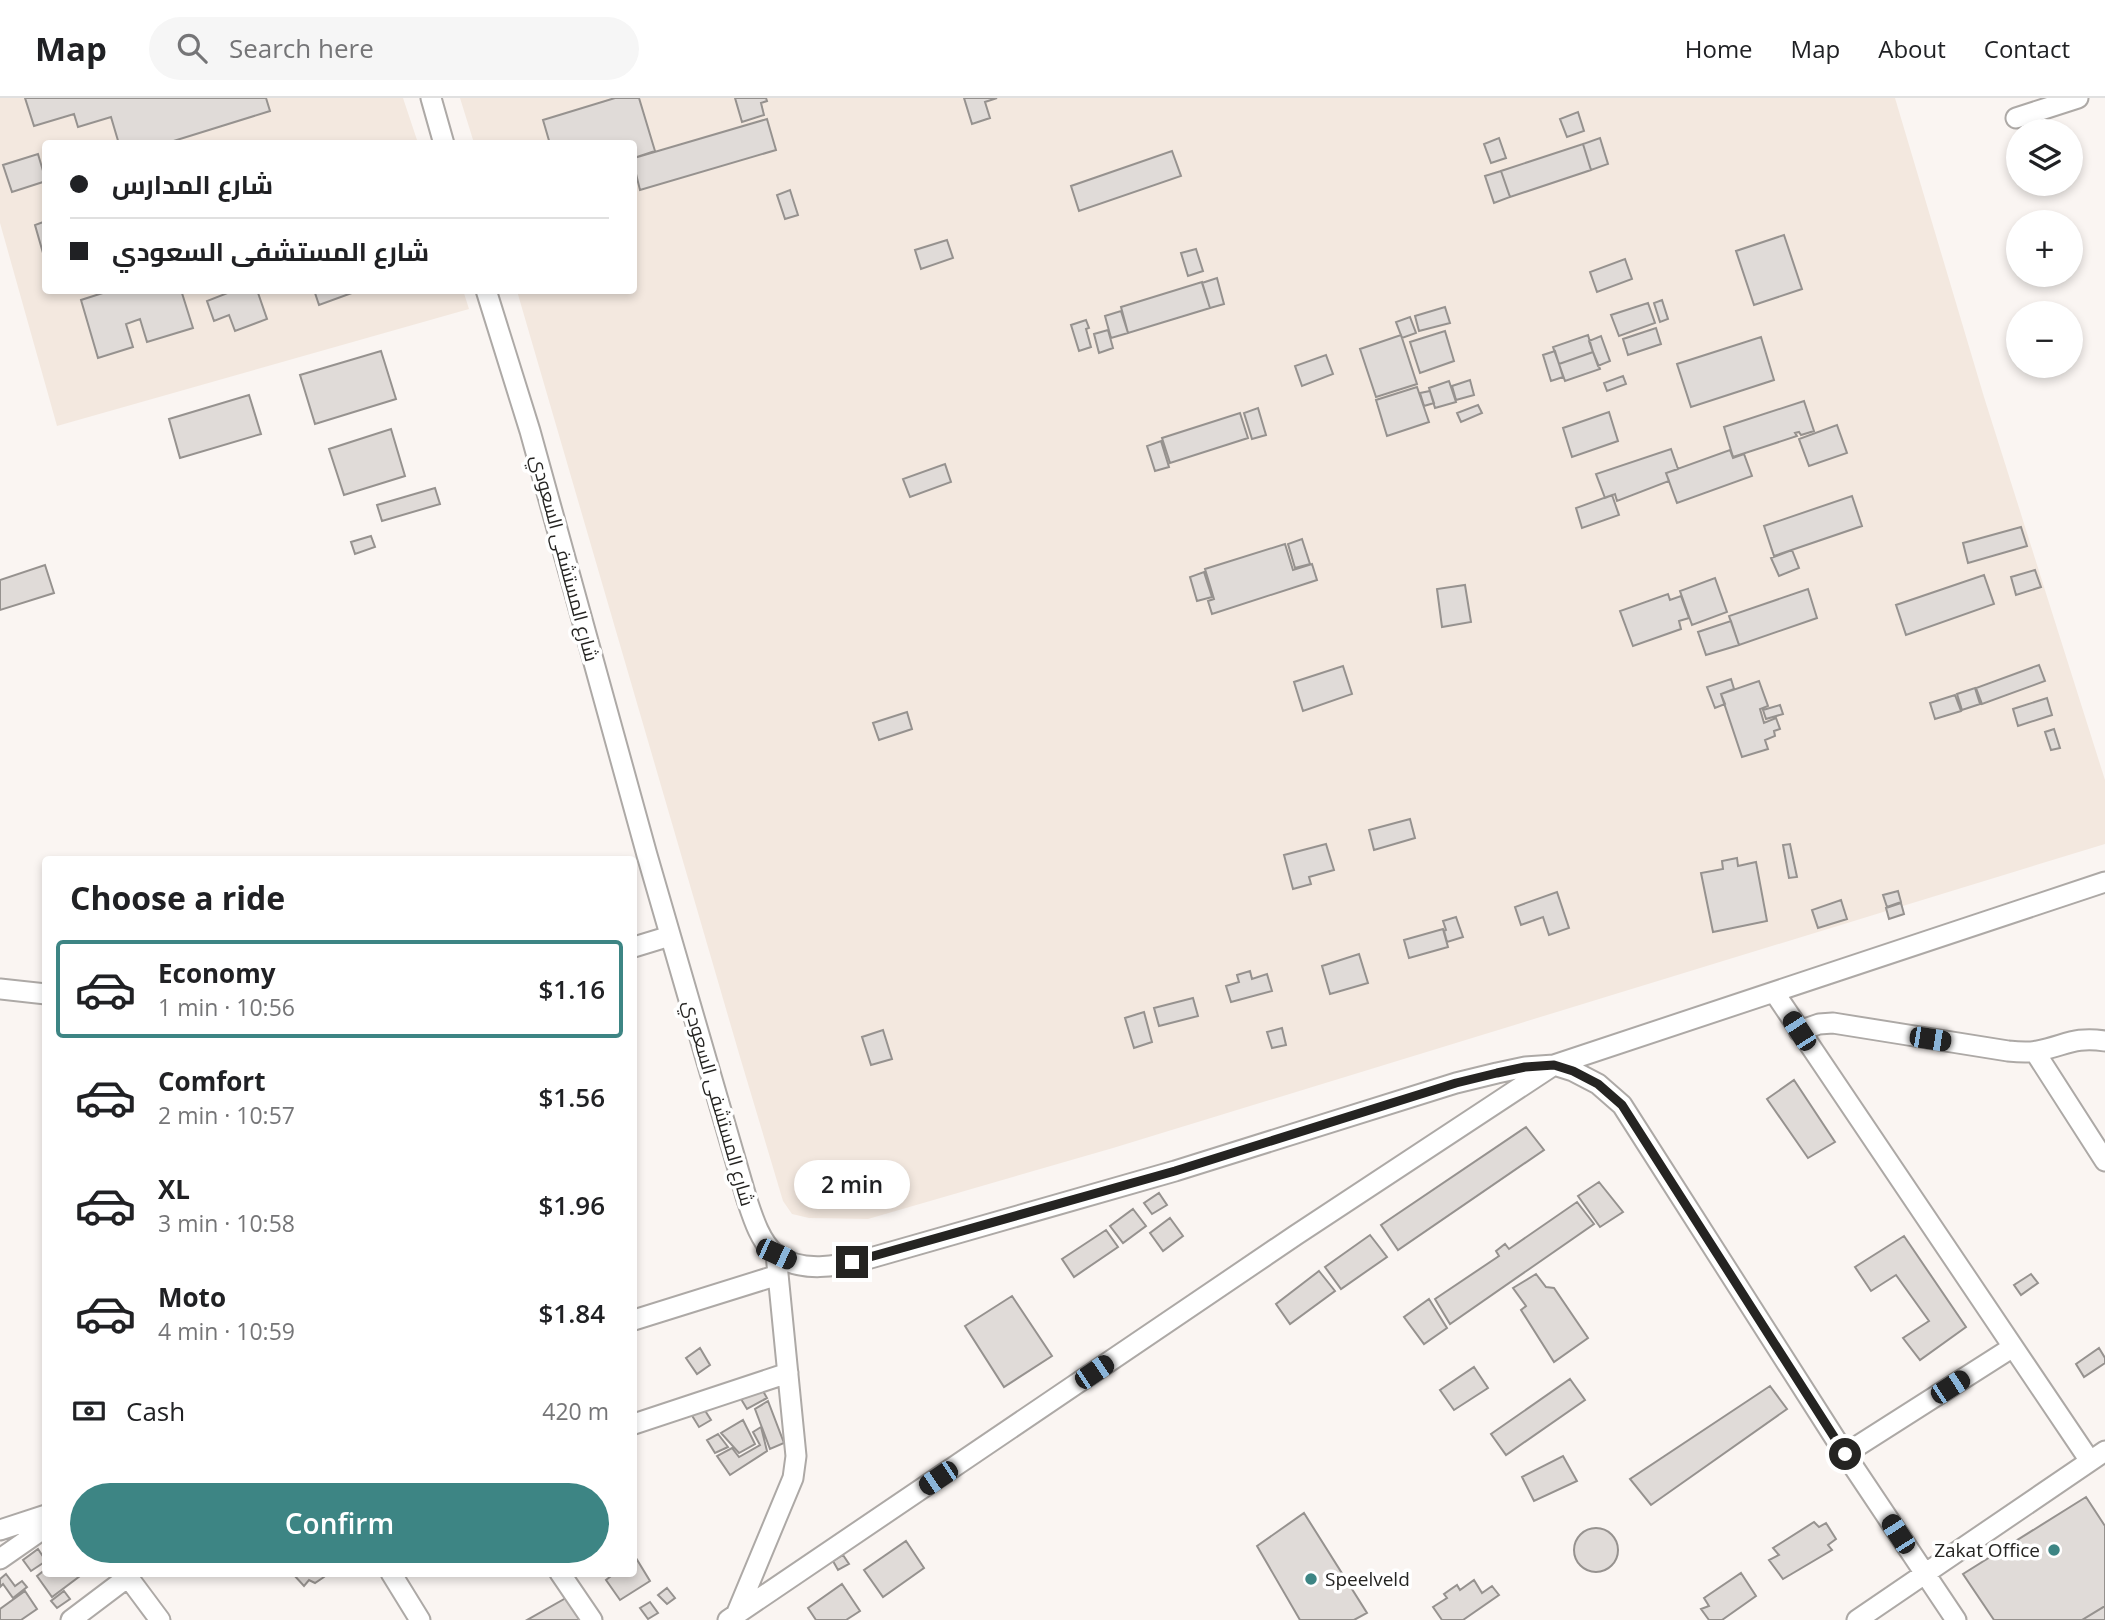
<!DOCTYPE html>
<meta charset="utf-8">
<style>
:root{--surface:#fff;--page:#f6f6f6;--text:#202124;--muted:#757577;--line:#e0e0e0;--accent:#3d8584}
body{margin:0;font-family:"Open Sans",Cairo,sans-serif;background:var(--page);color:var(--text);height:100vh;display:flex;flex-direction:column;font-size:26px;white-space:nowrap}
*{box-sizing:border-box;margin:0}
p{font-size:23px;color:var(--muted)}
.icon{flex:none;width:38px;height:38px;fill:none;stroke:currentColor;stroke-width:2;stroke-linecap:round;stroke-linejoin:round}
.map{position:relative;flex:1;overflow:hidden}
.sheet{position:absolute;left:42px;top:758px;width:595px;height:721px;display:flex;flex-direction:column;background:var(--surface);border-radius:7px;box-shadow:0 4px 10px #0003}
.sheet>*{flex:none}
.top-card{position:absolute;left:42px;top:42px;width:595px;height:154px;border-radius:7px;box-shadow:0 4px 10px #0003;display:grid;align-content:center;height:154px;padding:0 28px;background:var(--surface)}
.controls{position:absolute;left:2006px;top:21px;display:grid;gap:14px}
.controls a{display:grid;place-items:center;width:77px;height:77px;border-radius:50%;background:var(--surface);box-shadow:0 4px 10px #0003;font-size:35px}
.end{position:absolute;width:32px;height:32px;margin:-16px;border:9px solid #252422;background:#fff;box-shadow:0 0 0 4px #fff}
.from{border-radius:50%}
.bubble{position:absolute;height:49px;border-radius:24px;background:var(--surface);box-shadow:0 4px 10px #0003;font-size:23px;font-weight:600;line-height:49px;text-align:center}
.car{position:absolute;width:21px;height:42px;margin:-21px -10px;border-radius:9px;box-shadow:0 0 5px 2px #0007;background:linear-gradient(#222 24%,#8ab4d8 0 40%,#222 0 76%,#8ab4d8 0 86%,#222 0)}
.top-card b{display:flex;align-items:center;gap:24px;height:66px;font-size:26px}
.top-card b+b{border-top:2px solid var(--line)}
.top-card i{width:18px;height:18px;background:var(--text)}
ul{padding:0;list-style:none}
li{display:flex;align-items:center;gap:21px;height:98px;margin:0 14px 10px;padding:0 14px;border:4px solid transparent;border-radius:7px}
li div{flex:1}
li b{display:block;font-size:26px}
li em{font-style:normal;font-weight:600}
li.selected{border-color:var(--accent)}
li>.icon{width:63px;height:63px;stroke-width:1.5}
h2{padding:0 28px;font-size:32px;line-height:84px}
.pay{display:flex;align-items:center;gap:18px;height:77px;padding:0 28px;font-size:26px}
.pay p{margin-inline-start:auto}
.button{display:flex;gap:14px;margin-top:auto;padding:14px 28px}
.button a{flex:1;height:80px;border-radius:42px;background:var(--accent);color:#fff;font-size:28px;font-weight:600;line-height:80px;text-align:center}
header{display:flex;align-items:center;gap:42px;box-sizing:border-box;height:98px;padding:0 35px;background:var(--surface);border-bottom:2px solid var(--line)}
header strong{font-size:33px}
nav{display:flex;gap:38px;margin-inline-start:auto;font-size:24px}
.search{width:490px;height:63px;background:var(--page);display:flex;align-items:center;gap:18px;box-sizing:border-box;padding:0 24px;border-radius:38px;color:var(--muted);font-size:26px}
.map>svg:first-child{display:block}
.built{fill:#f3e8df}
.building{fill:#e0dbd8;stroke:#96928f;stroke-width:2}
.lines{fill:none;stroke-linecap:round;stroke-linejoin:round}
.minor-casing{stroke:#ada9a6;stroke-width:23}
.minor{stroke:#fff;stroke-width:19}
.route{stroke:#252422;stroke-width:9}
.poi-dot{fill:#3d8584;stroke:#fff;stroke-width:2.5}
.labels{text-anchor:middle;stroke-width:7;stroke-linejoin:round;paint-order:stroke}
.street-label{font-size:19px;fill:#252422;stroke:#fff}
.poi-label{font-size:19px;fill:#252422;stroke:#fff;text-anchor:end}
</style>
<header>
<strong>Map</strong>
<div class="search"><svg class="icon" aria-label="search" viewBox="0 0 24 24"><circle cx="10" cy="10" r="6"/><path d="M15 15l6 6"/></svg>Search here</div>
<nav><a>Home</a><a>Map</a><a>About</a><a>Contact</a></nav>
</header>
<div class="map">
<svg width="2105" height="1522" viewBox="0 0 2105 1522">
<rect width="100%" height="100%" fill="#faf5f2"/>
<path class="built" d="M0,0H403L418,45L46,46V192H463L469,211L57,328L0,125Z
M460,0H1895L1984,299L2105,682V746L1113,1050L868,1121L809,1120L792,1116L783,1103L740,959L517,193L634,192V46L474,45Z"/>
<path class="building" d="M25,0H266L270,13L164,46H119L111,19L78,29L74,16L34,28Z
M615,0H639L655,53L634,60V46H550L543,22Z
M735,0H766L767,3L761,5L764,17L742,24Z
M964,0H997L985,4L990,20L972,26Z
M1578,14L1584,33L1567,39L1560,21Z
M767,21L776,52L640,92L634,68V60Z
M1499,40L1506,60L1491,65L1484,46Z
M1600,40L1608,66L1591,72L1583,46Z
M1583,46L1591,72L1510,99L1501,73Z
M1172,53L1181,78L1079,113L1071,88Z
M38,56L46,83L12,94L3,67Z
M1501,73L1510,99L1494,105L1485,78Z
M790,92L798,117L785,121L777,97Z
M46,123V162H45L35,127Z
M1784,137L1802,191L1754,207L1736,153Z
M947,142L953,160L921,171L915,152Z
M1196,151L1203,173L1188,178L1181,155Z
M1625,161L1632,181L1597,194L1590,174Z
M1217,180L1224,206L1210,210L1202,185Z
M1202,184L1210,210L1128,235L1121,209Z
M112,192H181L193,230L147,244L140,221L126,226L133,249L98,260L81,202Z
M235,192H257L267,221L235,233L229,217L214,223L207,203Z
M314,192H360L319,207Z
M1662,202L1668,221L1660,224L1654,205Z
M1648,205L1655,225L1619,238L1611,217Z
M1445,209L1450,225L1419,233L1415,218Z
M1121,213L1128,235L1111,240L1105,218Z
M1410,219L1416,235L1402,240L1396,224Z
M1086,222L1089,230L1086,231L1091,249L1079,253L1071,227Z
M1656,230L1661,246L1628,257L1623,241Z
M1108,232L1113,250L1099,255L1094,236Z
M1445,233L1454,263L1420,275L1410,244Z
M1401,237L1417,286L1376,299L1360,251Z
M1588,237L1593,254L1559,266L1553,249Z
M1601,238L1610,263L1598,268L1589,243Z
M1761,239L1774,282L1691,309L1677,266Z
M381,253L396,301L315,326L300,277Z
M1555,253L1563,279L1551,283L1543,257Z
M1593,254L1600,271L1565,283L1559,266Z
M1326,257L1333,276L1302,288L1295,268Z
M1623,278L1626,286L1607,293L1604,285Z
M1470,282L1474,297L1456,302L1452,288Z
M1449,283L1456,304L1435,310L1429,290Z
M1417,289L1429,324L1387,338L1376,302Z
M1430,293L1434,305L1424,308L1420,295Z
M249,297L261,336L180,360L169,321Z
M1804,303L1814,333L1801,337L1799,334L1795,335L1797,338L1733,359L1724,329Z
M1478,307L1482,315L1461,324L1457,315Z
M1258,310L1266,337L1252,341L1244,315Z
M1609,314L1618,343L1572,359L1563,330Z
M1240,315L1248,340L1170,365L1162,340Z
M1837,327L1847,355L1809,368L1799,341Z
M391,331L405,378L344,397L329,351Z
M1161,343L1169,369L1155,373L1147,348Z
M1671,351L1678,371L1666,375L1669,383L1617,403L1615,396L1605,400L1596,376Z
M1730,352L1733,360L1744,356L1752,378L1677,405L1666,375Z
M945,366L951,384L910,399L903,381Z
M435,390L440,406L382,423L377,407Z
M1612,397L1619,417L1582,430L1576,410Z
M1852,398L1862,428L1774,458L1764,428Z
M2021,429L2027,448L1968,465L1963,445Z
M371,438L375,449L355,456L351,444Z
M1302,441L1310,466L1295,470L1288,446Z
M1285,446L1293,472L1312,466L1317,482L1212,516L1208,503L1214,501L1205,471Z
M1792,452L1799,470L1779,478L1771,460Z
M45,467L54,495L0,512V482Z
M2035,472L2041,489L2016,497L2011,479Z
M1204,474L1212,499L1197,503L1190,479Z
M1984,477L1994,506L1906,537L1896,507Z
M1715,480L1727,514L1692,527L1680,493Z
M1465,487L1471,524L1442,529L1437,491Z
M1808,491L1817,520L1739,547L1729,518Z
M1668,496L1670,502L1681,498L1689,520L1679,523L1681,531L1633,548L1620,513Z
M1731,523L1739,547L1706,557L1698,534Z
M2039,567L2045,583L1982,606L1976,590Z
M1343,568L1352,596L1303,613L1294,584Z
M1731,581L1734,591L1721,596L1725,606L1715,610L1707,589Z
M1759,583L1768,608L1760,611L1764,625L1776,620L1780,631L1774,633L1775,638L1765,642L1768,651L1742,659L1721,596Z
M1975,590L1980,606L1962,612L1957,596Z
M1955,597L1961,613L1935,621L1930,605Z
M2047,600L2052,617L2018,628L2013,611Z
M1780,607L1783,616L1766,621L1763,612Z
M907,614L912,631L879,642L873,625Z
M2054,631L2060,650L2051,652L2045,634Z
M1410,721L1415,740L1374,752L1369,732Z
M1326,746L1334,772L1309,779L1311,786L1293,791L1284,757Z
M1790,746L1797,779L1789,780L1783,747Z
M1737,760L1738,768L1756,764L1767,823L1713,834L1701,775L1723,771L1722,763Z
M1898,793L1901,804L1887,809L1883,797Z
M1557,794L1569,830L1549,837L1543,819L1521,827L1515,809Z
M1841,802L1847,821L1818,830L1812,812Z
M1901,805L1904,816L1889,821L1886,810Z
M1456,819L1463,839L1447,844L1444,833L1446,832L1443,823Z
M1443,831L1448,849L1409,860L1404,842Z
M1359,856L1368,885L1330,896L1322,868Z
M1250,873L1252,881L1267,876L1272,893L1231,904L1226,888L1239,884L1237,877Z
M1193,900L1198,918L1159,928L1154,910Z
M1144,914L1152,944L1134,950L1125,920Z
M1282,930L1286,947L1272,950L1267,934Z
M883,932L892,961L871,967L862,939Z
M1794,982L1835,1044L1808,1060L1767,1001Z
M1526,1029L1544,1052L1398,1152L1381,1127Z
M1599,1084L1623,1114L1600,1129L1578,1098Z
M1159,1095L1167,1107L1152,1116L1144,1105Z
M1577,1104L1594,1126L1450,1226L1435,1201L1499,1158L1496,1153L1505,1146L1509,1151Z
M1133,1111L1146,1128L1123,1145L1110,1128Z
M1170,1120L1183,1138L1163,1153L1150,1135Z
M1106,1132L1118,1149L1074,1179L1062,1161Z
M1370,1137L1387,1159L1341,1191L1325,1169Z
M1904,1138L1966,1229L1920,1262L1903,1240L1929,1223L1896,1177L1871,1193L1855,1169Z
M1319,1173L1335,1193L1290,1226L1276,1206Z
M1536,1176L1546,1189L1554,1190L1588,1240L1554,1264L1521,1212L1526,1208L1513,1190Z
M2031,1176L2038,1185L2021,1197L2014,1187Z
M1012,1198L1052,1258L1004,1289L965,1228Z
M1429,1201L1447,1230L1424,1246L1404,1219Z
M700,1250L710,1267L697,1276L686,1260Z
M2099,1250L2105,1260V1265L2084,1279L2076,1266Z
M1474,1269L1488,1290L1454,1312L1440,1292Z
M1570,1281L1585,1302L1506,1357L1491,1336Z
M1770,1288L1787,1311L1651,1407L1630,1381Z
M763,1293L767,1300L747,1311L741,1301Z
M768,1303L784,1345L770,1351L755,1311Z
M704,1311L711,1322L699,1329L691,1316Z
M743,1322L755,1346L739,1355L721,1335Z
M761,1329L767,1353L730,1377L717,1358L732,1350L739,1359L760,1347L753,1334Z
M718,1336L728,1349L715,1355L707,1342Z
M1563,1358L1577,1383L1534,1403L1522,1379Z
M2086,1399L2105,1428V1522H1994L1963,1476Z
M1304,1415L1367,1515L1354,1522H1300L1257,1448Z
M1814,1424L1819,1429L1826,1425L1836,1441L1828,1447L1832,1452L1783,1481L1769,1462L1779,1457L1773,1450Z
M1574 1452a22 22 0 1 1 44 0a22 22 0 1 1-44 0Z
M906,1443L924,1470L883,1499L864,1472Z
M38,1451L46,1463L31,1473L23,1462Z
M843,1457L849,1466L838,1472L833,1463Z
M636,1460L650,1483L620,1502L606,1482L615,1475H634V1462Z
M46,1471V1475H84L52,1499L37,1478Z
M294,1475H322L324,1479L315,1485L309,1482L304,1488L293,1476Z
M1741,1475L1756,1498L1722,1522H1709L1701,1511L1709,1508L1704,1500Z
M6,1476L15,1488L22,1483L27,1489L13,1500L3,1486L0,1489V1481Z
M1474,1482L1482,1495L1492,1488L1499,1497L1463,1522H1442L1433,1509L1447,1500L1444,1496L1457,1487L1460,1492Z
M842,1486L860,1513L846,1522H816L808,1510Z
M667,1490L675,1500L667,1506L658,1497Z
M25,1493L37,1511L21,1522H0V1511Z
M64,1493L70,1501L57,1510L51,1503Z
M566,1500L585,1522H527Z
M650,1504L658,1515L648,1521L640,1510Z
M2105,1508V1522H2082Z"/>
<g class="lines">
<g class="minor-casing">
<path id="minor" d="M431,0L444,46
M2016,20L2078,0
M486,192L530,333L647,757L747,1102C753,1120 760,1143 775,1156C800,1176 839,1168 867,1161L1175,1073L1456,985L1497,975L1525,969L1554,967L1573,973L1598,986L1622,1007L1845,1356L1956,1522
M634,849L670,838
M0,891L46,896
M1774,894L2090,1363
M1799,933L1819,926L1833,925L2008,953C2018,954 2028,955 2037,953C2065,948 2074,938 2105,943
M2035,954L2105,1063
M634,1222L778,1177
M634,1326L788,1275
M1845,1356L2013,1249
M0,1432L46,1417
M0,1461L46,1429
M125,1475L160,1522
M391,1475L420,1522
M560,1475L592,1522
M736,1517L793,1380L796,1358L776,1156
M71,1522L128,1479
M728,1522L1296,1137L1554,967L2105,784
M1857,1522L2105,1353"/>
</g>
<use href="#minor" class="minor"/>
</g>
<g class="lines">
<path class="route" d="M852,1164L1175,1073L1456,985L1497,975L1525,969L1554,967L1573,973L1598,986L1622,1007L1845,1356"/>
</g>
<g class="poi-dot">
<circle cx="2054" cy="1452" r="7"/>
<circle cx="1311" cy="1481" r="7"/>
</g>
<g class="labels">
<g class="street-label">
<text transform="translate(565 460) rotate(75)" y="7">شارع المستشفى السعودي</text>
<text transform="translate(719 1005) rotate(74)" y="7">شارع المستشفى السعودي</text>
</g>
<g class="poi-label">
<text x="2040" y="1459">Zakat Office</text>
<text x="1325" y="1488" text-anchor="start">Speelveld</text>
</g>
</g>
</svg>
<div class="controls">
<a><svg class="icon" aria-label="layers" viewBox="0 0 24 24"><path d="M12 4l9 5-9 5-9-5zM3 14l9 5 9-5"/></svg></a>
<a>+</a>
<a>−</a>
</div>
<i class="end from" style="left:1845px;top:1356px"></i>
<i class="end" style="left:852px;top:1164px"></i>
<div class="bubble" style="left:794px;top:1062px;width:116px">2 min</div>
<i class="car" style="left:1799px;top:933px;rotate:327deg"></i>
<i class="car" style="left:1930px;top:941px;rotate:99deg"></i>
<i class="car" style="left:776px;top:1156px;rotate:115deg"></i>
<i class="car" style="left:1094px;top:1274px;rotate:56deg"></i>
<i class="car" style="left:1950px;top:1289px;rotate:57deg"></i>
<i class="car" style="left:938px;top:1380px;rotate:236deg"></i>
<i class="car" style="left:1898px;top:1436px;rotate:327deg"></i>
<div class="top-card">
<b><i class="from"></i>شارع المدارس</b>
<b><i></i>شارع المستشفى السعودي</b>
</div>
<section class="sheet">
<h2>Choose a ride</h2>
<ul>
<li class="selected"><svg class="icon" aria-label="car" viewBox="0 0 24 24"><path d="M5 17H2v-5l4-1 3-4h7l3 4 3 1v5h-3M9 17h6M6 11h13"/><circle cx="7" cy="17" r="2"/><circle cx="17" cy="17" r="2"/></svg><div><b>Economy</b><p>1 min · 10:56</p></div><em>$1.16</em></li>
<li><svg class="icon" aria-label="car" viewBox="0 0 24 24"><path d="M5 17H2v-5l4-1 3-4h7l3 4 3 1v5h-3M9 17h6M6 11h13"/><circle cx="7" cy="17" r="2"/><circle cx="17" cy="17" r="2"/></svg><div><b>Comfort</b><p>2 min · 10:57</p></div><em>$1.56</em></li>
<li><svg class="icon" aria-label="car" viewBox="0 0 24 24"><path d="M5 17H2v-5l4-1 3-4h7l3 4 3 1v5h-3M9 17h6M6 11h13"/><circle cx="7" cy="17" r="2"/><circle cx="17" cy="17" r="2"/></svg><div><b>XL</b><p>3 min · 10:58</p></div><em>$1.96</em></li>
<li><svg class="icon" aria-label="car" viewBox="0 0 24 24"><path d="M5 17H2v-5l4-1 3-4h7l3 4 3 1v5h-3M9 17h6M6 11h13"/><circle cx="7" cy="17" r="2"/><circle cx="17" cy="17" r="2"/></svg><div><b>Moto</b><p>4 min · 10:59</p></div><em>$1.84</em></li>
</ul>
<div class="pay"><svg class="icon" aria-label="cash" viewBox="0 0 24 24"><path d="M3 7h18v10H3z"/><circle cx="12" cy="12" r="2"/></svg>Cash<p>420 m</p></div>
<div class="button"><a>Confirm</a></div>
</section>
</div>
